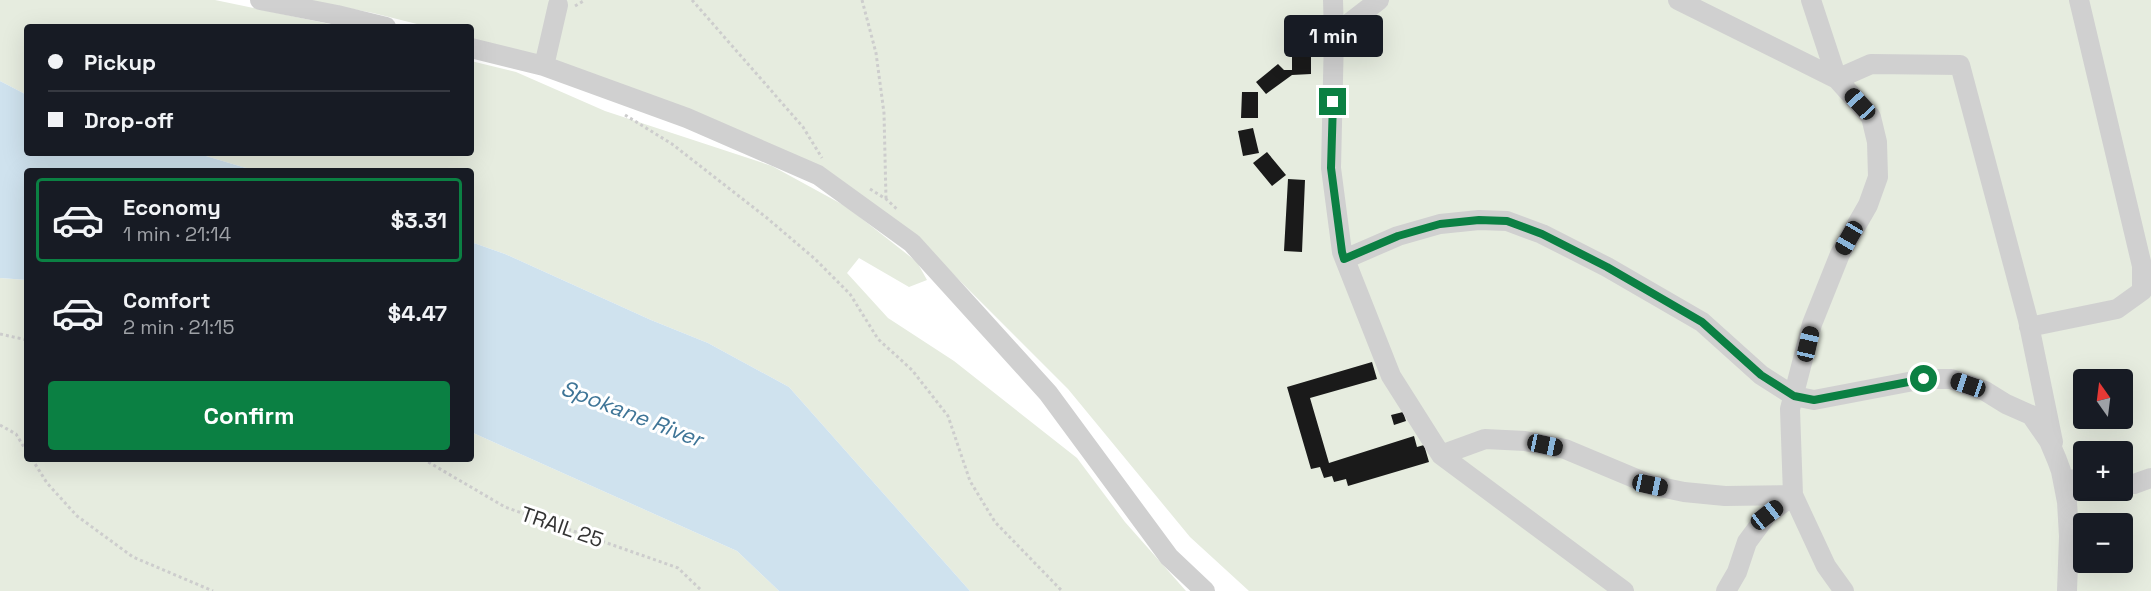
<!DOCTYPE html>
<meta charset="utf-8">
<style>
:root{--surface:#171b24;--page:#242831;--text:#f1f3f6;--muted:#9ea1a6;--line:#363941;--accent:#0b8043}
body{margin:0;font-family:"Space Grotesk",sans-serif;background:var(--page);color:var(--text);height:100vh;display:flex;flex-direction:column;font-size:22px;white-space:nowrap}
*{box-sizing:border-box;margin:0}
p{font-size:20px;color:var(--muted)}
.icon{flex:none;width:33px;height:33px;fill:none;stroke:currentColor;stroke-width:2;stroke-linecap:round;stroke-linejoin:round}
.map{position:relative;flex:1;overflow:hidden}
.drawer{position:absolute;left:24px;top:168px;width:450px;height:294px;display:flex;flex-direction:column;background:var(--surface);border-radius:6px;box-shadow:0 6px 24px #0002}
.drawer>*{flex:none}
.guide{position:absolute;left:24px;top:24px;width:450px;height:132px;border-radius:6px;box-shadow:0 6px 24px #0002;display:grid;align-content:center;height:132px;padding:0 24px;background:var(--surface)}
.needle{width:39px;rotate:346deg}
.controls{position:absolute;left:2073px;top:369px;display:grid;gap:12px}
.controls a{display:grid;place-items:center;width:60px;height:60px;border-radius:6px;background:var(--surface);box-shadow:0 6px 24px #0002;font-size:30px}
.end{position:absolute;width:27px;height:27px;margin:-14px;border:8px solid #0b8043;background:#fff;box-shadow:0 0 0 3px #fff}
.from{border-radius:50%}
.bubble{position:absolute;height:42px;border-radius:6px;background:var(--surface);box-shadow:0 6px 24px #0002;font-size:20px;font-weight:800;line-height:42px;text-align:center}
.car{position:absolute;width:18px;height:36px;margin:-18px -9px;border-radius:8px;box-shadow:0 0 4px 2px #0007;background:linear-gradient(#222 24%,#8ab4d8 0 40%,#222 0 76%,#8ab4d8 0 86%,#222 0)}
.guide b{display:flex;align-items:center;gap:21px;height:57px;font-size:22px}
.guide b+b{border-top:2px solid var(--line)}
.guide i{width:15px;height:15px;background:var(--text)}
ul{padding:10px 0 0;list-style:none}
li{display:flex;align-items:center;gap:18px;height:84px;margin:0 12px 9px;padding:0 12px;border:3px solid transparent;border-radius:6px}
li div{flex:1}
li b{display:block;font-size:22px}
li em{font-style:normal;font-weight:800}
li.selected{border-color:var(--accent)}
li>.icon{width:54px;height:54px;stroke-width:1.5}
.action{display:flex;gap:12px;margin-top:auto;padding:12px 24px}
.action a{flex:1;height:69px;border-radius:6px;background:var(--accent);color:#fff;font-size:24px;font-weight:800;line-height:69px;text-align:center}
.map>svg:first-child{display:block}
.green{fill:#e6ecdf;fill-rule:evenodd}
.water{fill:#cfe2ee}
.building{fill:#1a1a1a}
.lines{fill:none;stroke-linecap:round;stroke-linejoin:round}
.path{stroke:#cdcdcd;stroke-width:3;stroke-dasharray:3 3;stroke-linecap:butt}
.minor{stroke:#d0d0d0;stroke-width:20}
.route{stroke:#0b8043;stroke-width:8}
.labels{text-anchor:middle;stroke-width:6;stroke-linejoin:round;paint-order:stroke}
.street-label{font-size:21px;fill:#333;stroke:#fff}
.water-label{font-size:22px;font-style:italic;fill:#3f7597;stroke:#fff}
</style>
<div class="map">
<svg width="2151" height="591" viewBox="0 0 2151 591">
<rect width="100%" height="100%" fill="#fff"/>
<path class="green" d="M0,0H215L344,27H27V95L0,81Z
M307,0H2151V591H1249L1190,537L1068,389L921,242L822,167L573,71L471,38V27H429L373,13ZM2084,380H2122V418H2084ZM2084,452H2122V490H2084ZM2084,524H2122V562H2084Z
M471,61L516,72L605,111L772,166L847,207L917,262L927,280L909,287L859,258L847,273L888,318L954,361L1077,458L1125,522L1186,591H970L789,387L708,343L651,320L505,254L471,242V171H256L196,153H471Z
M0,278L27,280V459H471V432L737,551L779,591H0Z"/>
<path class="water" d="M0,81L27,95V153H196L256,171H27V280L0,278Z
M471,242L505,254L651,320L708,343L789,387L970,591H779L737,551L471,432Z"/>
<path class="building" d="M1292,55H1311V74L1292,75L1266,94L1256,82L1278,64L1284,70H1292Z
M1242,92H1258V118H1241Z
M1253,128L1259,153L1243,156L1238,131Z
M1267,152L1286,175L1272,186L1253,163Z
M1288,179L1305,180L1302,252L1284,251Z
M1372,362L1377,379L1310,398L1329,463L1414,436L1417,447L1424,445L1429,462L1348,486L1346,479L1334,482L1332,476L1324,478L1320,467L1311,469L1287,387Z
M1403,412L1406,421L1394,425L1391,415Z"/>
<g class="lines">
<path class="path" d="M692,0L803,127L822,158
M862,0L876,53L884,113L886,199
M575,6L585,0
M625,115L672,144L767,218L815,259L850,294L878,339L912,370L948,416L970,481L995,522L1062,591
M870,189L886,199L898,210
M0,334L27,340
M0,425L16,434L27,452
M32,459L47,483L77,516L133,557L213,591
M423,459L505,507L678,568L702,591"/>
<path class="minor" d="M260,0L337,15L386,27
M1333,0L1334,35L1331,168L1342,252L1391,376L1441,455L1624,591
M1678,0L1837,79L1871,117L1877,142L1878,177L1868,205L1840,254L1812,324L1790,409L1793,495L1826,566L1844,591
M1811,0L1837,79L1871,64L1960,65L2028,320L2053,442
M1334,35L1379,0
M471,48L544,66L687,118L818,175L912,243L1048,393L1169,557L1205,591
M544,66L558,5
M1345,259L1398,236L1440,224L1479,220L1507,221L1542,234L1607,267L1702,322L1761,375L1794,396L1814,400L1924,379H1951L1985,391L2006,404L2031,415L2049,441L2057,460L2061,471L2067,502L2069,536L2067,591
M2029,327L2117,309L2142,291V266L2079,0
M1441,455L1485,439L1525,441L1565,449L1651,485L1684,492L1725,496L1793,495
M2063,479L2084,480
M2122,484H2134L2151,478
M1726,591L1737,572L1747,542L1767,515L1793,495"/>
</g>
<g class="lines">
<path class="route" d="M1333,102L1331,168L1342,252L1344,259L1398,236L1440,224L1479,220L1507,221L1542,234L1607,267L1702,322L1761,375L1794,396L1814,400L1924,379"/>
</g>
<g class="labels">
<g class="street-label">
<text transform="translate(562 527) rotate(19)" y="7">TRAIL 25</text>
</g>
<g class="water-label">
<text transform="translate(632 413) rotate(21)" y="8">Spokane River</text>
</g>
</g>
</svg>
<div class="controls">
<a><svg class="needle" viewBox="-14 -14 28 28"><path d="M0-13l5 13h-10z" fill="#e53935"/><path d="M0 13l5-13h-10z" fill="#9ea1a6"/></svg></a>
<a>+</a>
<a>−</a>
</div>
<i class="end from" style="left:1924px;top:379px"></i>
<i class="end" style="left:1333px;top:102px"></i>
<div class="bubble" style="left:1284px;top:15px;width:99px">1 min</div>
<i class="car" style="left:1860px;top:104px;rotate:317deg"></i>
<i class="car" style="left:1849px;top:238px;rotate:210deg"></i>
<i class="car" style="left:1808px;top:344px;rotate:13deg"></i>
<i class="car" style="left:1968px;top:385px;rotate:289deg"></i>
<i class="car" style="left:1545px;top:445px;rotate:102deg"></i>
<i class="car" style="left:1650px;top:485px;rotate:102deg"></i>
<i class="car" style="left:1767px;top:515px;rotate:52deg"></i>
<div class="guide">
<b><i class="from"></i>Pickup</b>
<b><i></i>Drop-off</b>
</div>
<section class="drawer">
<ul>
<li class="selected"><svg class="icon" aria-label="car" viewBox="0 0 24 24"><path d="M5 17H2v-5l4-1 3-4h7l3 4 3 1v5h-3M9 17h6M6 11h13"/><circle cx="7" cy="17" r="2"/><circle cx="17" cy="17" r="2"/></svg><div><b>Economy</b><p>1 min · 21:14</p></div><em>$3.31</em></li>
<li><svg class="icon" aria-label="car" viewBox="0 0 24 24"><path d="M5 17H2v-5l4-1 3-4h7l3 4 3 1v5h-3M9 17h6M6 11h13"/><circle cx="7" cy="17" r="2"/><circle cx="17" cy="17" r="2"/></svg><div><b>Comfort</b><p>2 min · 21:15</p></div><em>$4.47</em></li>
</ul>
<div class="action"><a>Confirm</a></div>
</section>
</div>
